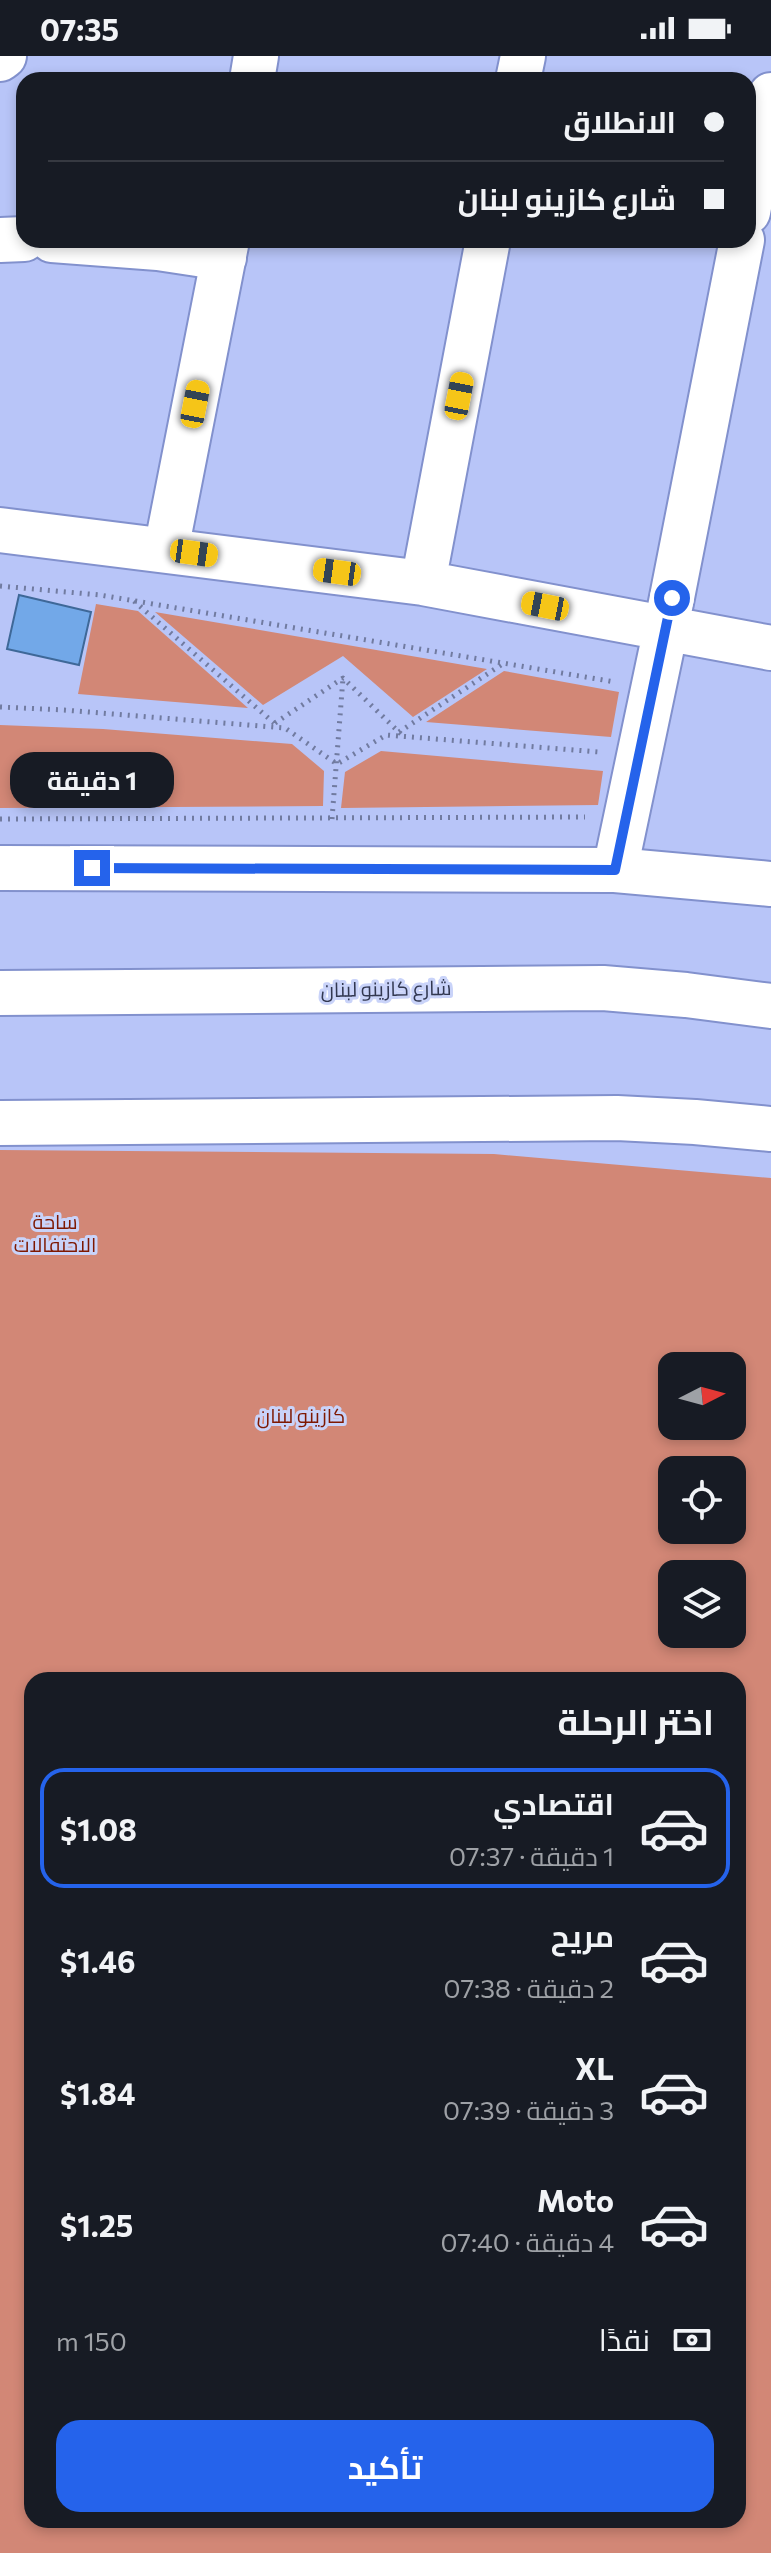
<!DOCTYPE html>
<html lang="ar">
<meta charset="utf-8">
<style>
:root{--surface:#171b24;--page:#242831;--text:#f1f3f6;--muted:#9ea1a6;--line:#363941;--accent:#2563eb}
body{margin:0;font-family:Commissioner,Cairo,sans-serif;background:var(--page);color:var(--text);direction:rtl;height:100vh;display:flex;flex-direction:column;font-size:30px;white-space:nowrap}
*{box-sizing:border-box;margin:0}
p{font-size:26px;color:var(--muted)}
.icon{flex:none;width:44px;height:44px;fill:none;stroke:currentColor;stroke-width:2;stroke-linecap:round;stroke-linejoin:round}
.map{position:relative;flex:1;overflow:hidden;direction:ltr}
.side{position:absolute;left:24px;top:1616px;width:722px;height:856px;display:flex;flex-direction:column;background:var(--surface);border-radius:24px;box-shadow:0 4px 12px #0003;direction:rtl}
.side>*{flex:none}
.hud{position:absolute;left:16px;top:16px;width:740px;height:176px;border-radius:24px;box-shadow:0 4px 12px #0003;direction:rtl;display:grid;align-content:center;height:176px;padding:0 32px;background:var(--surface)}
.needle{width:52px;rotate:84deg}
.fabs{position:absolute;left:658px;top:1296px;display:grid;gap:16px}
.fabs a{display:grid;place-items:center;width:88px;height:88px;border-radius:16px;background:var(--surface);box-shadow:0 4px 12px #0003;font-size:40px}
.end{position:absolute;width:36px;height:36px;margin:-18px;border:10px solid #2563eb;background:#fff;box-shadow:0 0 0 4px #fff}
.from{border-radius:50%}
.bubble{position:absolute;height:56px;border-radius:24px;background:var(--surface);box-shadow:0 4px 12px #0003;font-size:26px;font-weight:700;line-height:56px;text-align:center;direction:rtl}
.car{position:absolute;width:24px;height:48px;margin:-24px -12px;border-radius:10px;box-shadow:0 0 6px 2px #0007;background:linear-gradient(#f5c518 24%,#345 0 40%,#f5c518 0 76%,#345 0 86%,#f5c518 0)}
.hud b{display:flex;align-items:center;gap:28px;height:76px;font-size:30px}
.hud b+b{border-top:2px solid var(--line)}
.hud i{width:20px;height:20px;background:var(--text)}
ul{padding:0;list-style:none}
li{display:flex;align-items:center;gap:24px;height:120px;margin:0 16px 12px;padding:0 16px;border:4px solid transparent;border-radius:24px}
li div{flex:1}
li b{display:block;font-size:30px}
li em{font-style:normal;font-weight:700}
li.active{border-color:var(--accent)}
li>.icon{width:72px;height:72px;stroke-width:1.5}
h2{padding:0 32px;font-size:36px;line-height:96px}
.pay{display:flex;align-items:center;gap:20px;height:88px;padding:0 32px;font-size:30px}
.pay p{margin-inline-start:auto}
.action{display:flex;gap:16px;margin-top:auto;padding:16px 32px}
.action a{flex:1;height:92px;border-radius:24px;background:var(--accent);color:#fff;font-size:32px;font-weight:700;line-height:92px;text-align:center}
.status{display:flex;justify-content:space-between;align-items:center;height:56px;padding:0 40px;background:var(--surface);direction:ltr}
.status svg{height:22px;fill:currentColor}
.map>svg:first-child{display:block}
.green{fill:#d28776;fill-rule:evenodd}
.building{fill:#72a8e8;stroke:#3e6898;stroke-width:2}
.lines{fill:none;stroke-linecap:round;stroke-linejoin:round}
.minor-casing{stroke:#8291cd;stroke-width:48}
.major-casing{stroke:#8291cd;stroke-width:48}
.path{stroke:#717ba0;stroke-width:5;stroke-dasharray:2 6;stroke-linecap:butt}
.minor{stroke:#fff;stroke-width:44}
.major{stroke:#fff;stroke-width:44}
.route{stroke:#2563eb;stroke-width:10}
.labels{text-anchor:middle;stroke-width:6;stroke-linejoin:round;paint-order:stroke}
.street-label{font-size:20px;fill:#323851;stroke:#c9d3f9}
.park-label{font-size:20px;fill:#7e1801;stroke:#c9d3f9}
</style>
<div class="status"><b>07:35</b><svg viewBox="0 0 49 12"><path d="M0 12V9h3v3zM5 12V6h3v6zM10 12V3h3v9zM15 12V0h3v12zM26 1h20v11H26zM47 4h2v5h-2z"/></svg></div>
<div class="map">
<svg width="771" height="2497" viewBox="0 0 771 2497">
<rect width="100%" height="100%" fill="#b8c5f8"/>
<path class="green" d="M96,548L138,555L248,652L78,638Z
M155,556L487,613L413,661L343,600L263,649Z
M504,615L619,636L611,681L426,666Z
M0,669L103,673L292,688L324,715L323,750L0,752Z
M381,695L603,715L598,749L341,752L345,716Z
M0,1094L494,1098L771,1122V2497H0ZM672,1310H732V1370H672ZM672,1414H732V1474H672ZM672,1518H732V1578H672ZM32,1624H738V2464H32Z"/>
<path class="building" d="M19,539L91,556L79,609L7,593Z"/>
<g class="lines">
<g class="minor-casing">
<path id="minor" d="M0,3L4,0
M252,24L256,0
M518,24L523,0
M748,156L771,39
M0,184L24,183
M52,184L158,192L224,202
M0,474L423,527L771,592
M166,494L227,184
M423,527L488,184
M615,814L666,572L742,184
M0,1067L617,1062L695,1066L771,1073"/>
</g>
<g class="major-casing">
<path id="major" d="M0,812L615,814L771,828
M0,937L603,932L686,939L771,950"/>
</g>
<path class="path" d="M0,530L100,539L615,626
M134,545L274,667
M0,651L64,654L285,672L337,708L386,679L599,696
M275,667L343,622L403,680
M399,676L504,607
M0,763L585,761
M332,763L343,622"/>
<use href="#minor" class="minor"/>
<use href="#major" class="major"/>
</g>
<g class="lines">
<path class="route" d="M92,812L615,814L672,542"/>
</g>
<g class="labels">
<g class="street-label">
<text transform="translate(386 933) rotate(-1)" y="7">شارع كازينو لبنان</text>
</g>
<g class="park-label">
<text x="55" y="1173">ساحة<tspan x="55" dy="23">الاحتفالات</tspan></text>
<text x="301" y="1367">كازينو لبنان</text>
</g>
</g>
</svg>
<div class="fabs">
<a><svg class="needle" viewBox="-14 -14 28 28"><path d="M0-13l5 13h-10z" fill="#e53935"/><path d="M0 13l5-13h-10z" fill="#9ea1a6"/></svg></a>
<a><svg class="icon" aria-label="locate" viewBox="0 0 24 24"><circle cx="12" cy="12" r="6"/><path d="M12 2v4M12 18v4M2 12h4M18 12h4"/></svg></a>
<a><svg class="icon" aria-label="layers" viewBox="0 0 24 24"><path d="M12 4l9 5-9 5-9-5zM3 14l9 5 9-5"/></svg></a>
</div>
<i class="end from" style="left:672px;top:542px"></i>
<i class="end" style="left:92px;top:812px"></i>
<div class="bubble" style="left:10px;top:696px;width:164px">1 دقيقة</div>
<i class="car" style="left:459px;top:340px;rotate:11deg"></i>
<i class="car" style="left:195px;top:348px;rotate:11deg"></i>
<i class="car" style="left:194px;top:497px;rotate:98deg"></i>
<i class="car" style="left:337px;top:516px;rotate:278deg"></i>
<i class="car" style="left:545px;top:550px;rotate:281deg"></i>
<div class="hud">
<b><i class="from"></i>الانطلاق</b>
<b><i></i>شارع كازينو لبنان</b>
</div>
<section class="side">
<h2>اختر الرحلة</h2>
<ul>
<li class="active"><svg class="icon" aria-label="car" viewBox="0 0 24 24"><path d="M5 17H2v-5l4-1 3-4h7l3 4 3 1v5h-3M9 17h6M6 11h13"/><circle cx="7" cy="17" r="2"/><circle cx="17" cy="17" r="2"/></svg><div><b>اقتصادي</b><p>1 دقيقة · 07:37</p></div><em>$1.08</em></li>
<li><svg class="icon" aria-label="car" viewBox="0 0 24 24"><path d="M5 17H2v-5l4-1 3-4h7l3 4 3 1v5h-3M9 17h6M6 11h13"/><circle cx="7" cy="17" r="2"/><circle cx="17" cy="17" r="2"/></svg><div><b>مريح</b><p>2 دقيقة · 07:38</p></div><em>$1.46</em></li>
<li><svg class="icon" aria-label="car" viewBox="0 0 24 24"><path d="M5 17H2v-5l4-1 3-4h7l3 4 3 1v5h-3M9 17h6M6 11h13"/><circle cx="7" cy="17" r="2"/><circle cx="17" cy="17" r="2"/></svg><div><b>XL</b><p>3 دقيقة · 07:39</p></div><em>$1.84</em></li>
<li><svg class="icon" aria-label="car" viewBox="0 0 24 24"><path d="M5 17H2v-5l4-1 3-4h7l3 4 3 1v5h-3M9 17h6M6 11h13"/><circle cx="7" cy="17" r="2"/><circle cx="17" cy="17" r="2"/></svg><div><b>Moto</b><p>4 دقيقة · 07:40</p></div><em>$1.25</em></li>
</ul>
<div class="pay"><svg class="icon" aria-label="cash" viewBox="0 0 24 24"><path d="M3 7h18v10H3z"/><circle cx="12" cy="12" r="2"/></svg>نقدًا<p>150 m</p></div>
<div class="action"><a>تأكيد</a></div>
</section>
</div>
